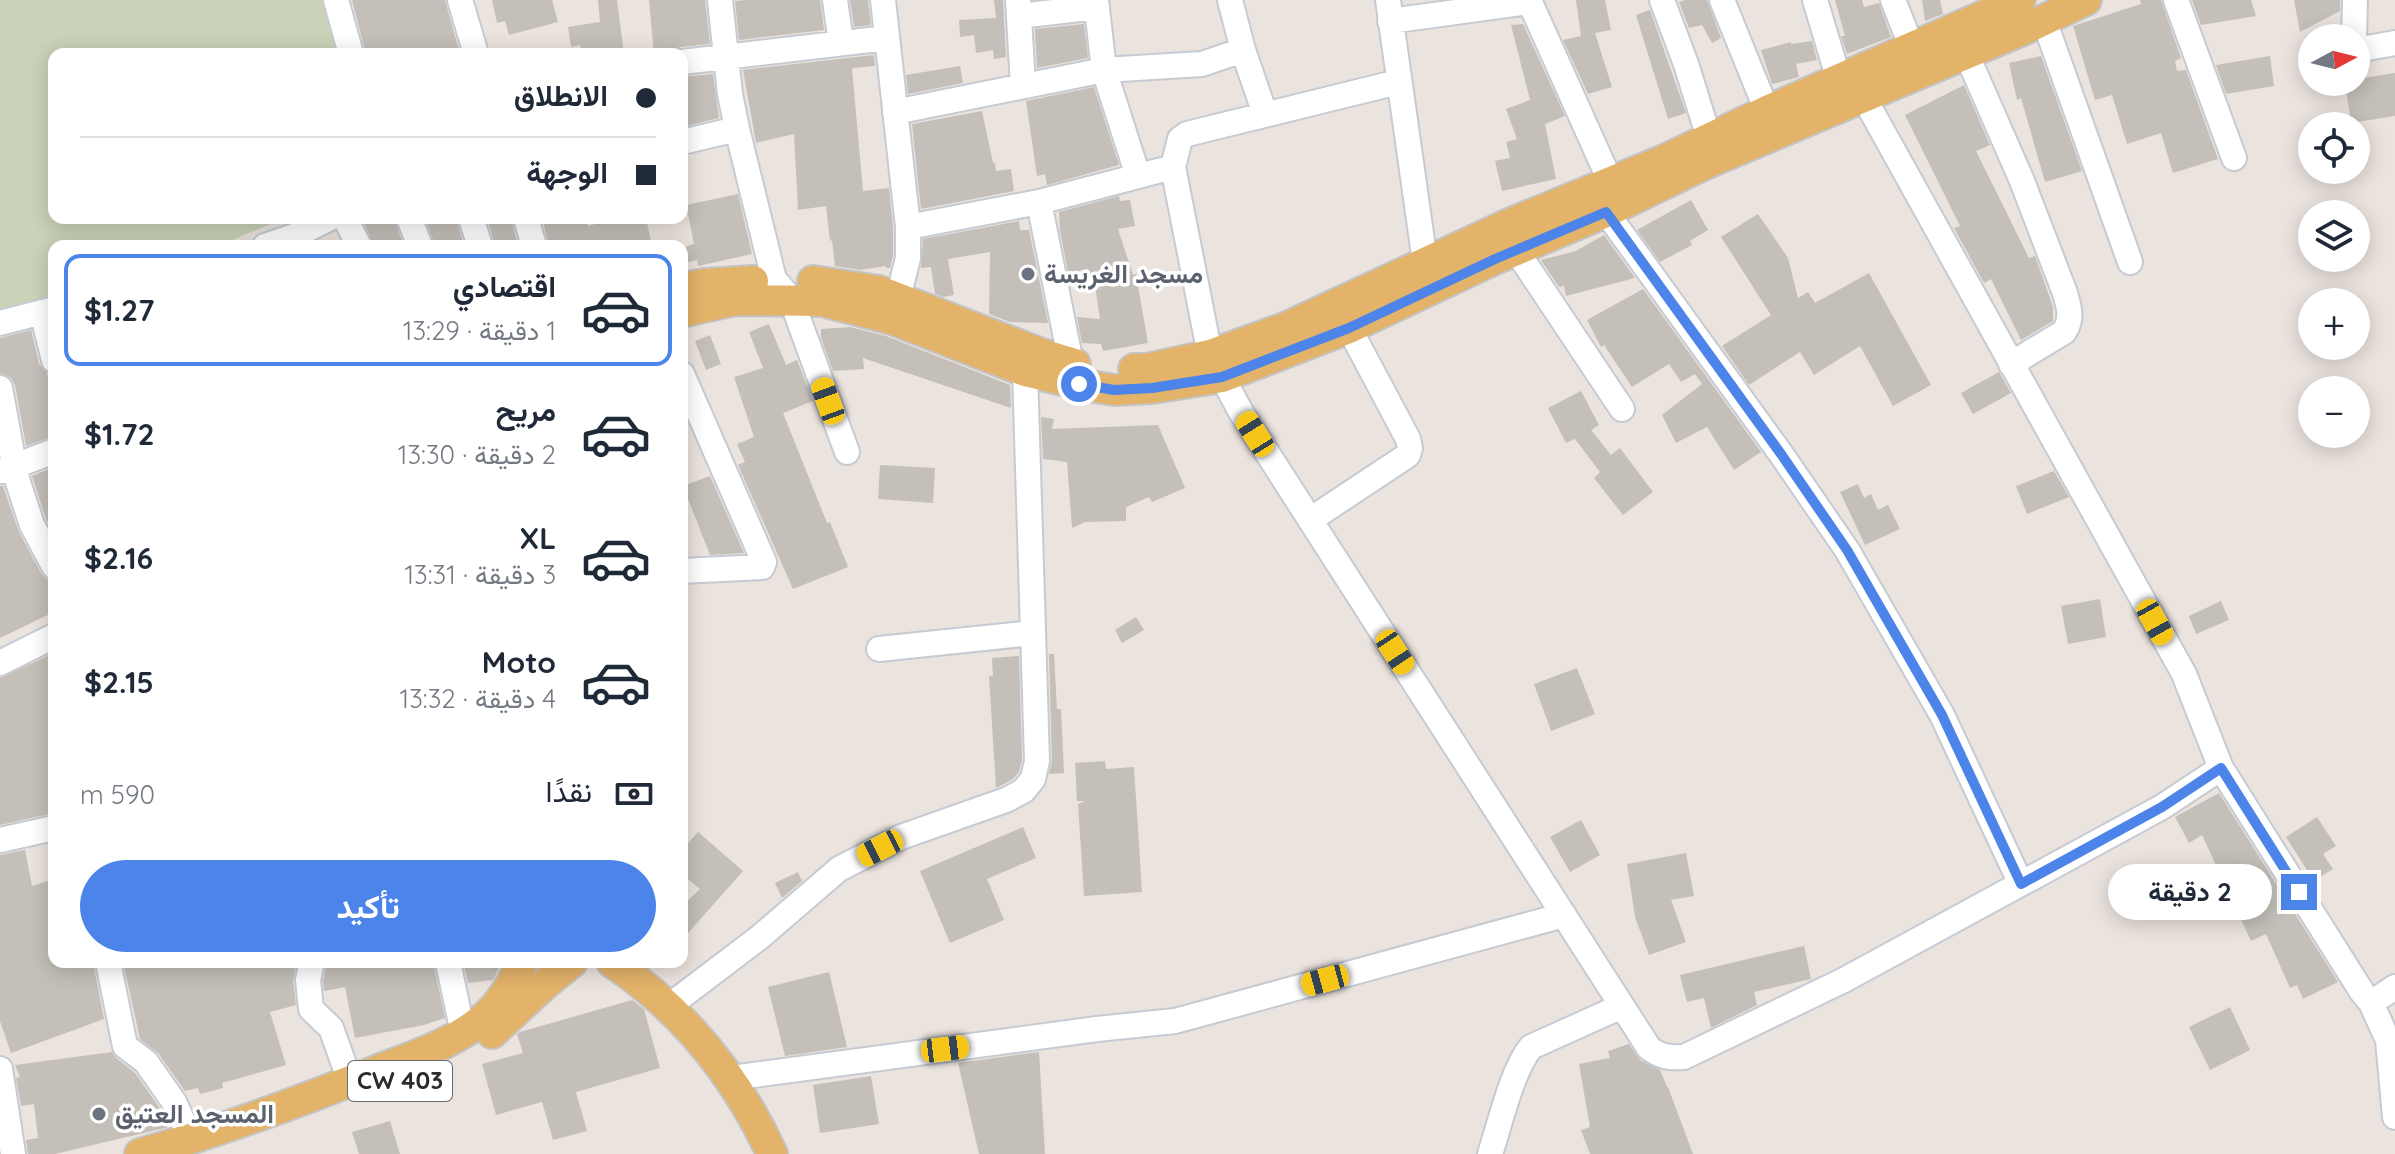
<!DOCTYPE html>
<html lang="ar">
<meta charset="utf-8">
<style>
:root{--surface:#fff;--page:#f2f2f3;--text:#1f2937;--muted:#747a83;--line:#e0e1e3;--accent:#4d84e9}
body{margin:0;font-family:Quicksand,Vazirmatn,sans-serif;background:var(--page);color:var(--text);direction:rtl;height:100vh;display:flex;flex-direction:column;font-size:30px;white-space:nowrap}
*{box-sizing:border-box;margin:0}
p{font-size:26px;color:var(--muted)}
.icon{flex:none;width:44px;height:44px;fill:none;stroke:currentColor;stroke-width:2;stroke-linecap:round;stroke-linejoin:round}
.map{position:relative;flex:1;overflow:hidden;direction:ltr}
.drawer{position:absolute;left:48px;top:240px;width:640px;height:728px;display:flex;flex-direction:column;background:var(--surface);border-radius:16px;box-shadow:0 4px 20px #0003;direction:rtl}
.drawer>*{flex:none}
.top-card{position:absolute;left:48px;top:48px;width:640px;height:176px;border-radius:16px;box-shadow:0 4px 20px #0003;direction:rtl;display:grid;align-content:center;height:176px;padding:0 32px;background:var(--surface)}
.needle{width:52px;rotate:83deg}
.controls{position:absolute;left:2298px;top:24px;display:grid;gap:16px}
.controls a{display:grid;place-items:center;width:72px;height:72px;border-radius:50%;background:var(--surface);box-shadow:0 4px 20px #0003;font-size:40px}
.end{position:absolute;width:36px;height:36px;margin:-18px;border:10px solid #4d84e9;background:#fff;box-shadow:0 0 0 4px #fff}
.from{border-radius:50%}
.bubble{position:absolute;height:56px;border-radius:28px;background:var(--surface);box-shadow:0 4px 20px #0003;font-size:26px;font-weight:700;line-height:56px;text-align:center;direction:rtl}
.car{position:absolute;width:24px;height:48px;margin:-24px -12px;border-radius:10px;box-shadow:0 0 6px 2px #0007;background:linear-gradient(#f5c518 24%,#345 0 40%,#f5c518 0 76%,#345 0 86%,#f5c518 0)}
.top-card b{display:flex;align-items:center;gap:28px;height:76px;font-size:30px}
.top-card b+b{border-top:2px solid var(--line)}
.top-card i{width:20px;height:20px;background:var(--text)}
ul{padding:14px 0 0;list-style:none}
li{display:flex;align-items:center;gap:24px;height:112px;margin:0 16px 12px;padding:0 16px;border:4px solid transparent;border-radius:16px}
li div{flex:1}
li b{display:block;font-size:30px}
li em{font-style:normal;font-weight:700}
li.active{border-color:var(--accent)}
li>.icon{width:72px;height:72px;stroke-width:1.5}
.pay{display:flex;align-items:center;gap:20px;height:88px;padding:0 32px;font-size:30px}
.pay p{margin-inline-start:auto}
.primary-button{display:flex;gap:16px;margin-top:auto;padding:16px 32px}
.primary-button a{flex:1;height:92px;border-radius:48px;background:var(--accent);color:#fff;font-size:32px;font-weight:700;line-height:92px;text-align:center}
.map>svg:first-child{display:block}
.cemetery{fill:#cad3b7}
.building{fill:#c4bfb9}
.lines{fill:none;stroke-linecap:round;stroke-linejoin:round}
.minor-casing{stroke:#c6cbd3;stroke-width:28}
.major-casing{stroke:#c4c4c4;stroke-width:34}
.minor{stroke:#fff;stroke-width:24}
.major{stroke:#e4b36a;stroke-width:30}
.route{stroke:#4d84e9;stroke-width:10}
.worship-dot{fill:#6b7280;stroke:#fff;stroke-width:3}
.labels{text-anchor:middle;stroke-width:7;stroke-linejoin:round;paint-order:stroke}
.shield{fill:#fff;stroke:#6b6b6b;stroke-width:2}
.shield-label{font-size:24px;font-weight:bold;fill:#2b2b2b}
.worship-label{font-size:26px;font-weight:bold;fill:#5b616d;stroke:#fff;text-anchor:start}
</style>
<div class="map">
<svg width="2395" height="1154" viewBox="0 0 2395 1154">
<rect width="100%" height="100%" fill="#ebe3de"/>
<path class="cemetery" d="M0,0H326L342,54H54V218H285L218,246H54V299L0,314Z"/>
<path class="building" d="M352,0H445L460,54H366Z
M492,0H552L558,22L509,35L505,21L497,23Z
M598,0H617L624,54H594V50L582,52L580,45L571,47L568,27L600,22Z
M649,0H705L710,44L680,47L671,53L654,54Z
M748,0H820L824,30L739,40L735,1Z
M850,0H868L871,25L854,27Z
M994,0H1003L1006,57L994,59L993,50L976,53L974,35L960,37L959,20L996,18Z
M1576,0H1605L1611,30L1595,33L1612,87L1588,94L1563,40L1581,36Z
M1685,0H1707L1721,38L1712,43L1702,25L1689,28L1679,2Z
M1835,0H1862L1864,7L1879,3L1891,37L1847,54L1841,36H1845Z
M1922,0H1940L1943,14L1925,21Z
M2140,0H2161L2181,58L2175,61L2177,71L2186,70L2218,159L2173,173L2161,133L2127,144L2112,95L2095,100L2073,26L2141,4Z
M2192,0H2251L2256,16L2201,25Z
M2294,0H2340V11L2300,32Z
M1650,10L1686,113L1668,119L1636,15Z
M1084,24L1088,58L1037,68L1035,29Z
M1523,24L1565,116L1545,124L1556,179L1502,191L1495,161L1510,158L1506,142L1517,139L1506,109L1530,100L1511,25Z
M1812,41L1817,60L1796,64L1799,77L1772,84L1761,50L1791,42V44Z
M874,55L875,66L852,68L863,191L889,188L893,228V256L890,268H886V266L860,270L835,266L832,240L830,241L826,206L798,210L794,134L756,143L743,70Z
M2041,56L2082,171L2045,182L2021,98L2017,100L2009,63Z
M2270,56L2274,86L2226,94L2216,65Z
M960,66L963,83L908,94L906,75Z
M2395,73V116L2351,123L2345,82H2356V79Z
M713,74L719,118L682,127V77Z
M1964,85L1990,145L1976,151L2029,258L2035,256L2053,307V321L2021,340L1991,279L1984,283L1954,228L1960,226L1905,115Z
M1094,87L1119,165L1047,185L1045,174L1037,176L1026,101Z
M982,111L993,163H995L996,171L1011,169L1014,191L921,209L912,124Z
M738,194L752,254L698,266L697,260L682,264V248L694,244L686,205Z
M1119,196L1120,201L1130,200L1135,226L1118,229L1133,275L1136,274L1148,343L1103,351L1101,344L1082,343L1077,317L1100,319L1094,279L1070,282L1060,231L1059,212Z
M1691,200L1708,230L1690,241L1692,245L1660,262L1637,230Z
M1758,214L1788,258L1798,298L1808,292L1815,303L1869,273L1931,385L1893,406L1860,346L1814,375L1800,352L1749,385L1722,346L1771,315L1721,237Z
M362,218H394L404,246H374Z
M425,218H456L464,246H435Z
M487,218H511L518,246H495Z
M542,218H586L588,226L617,218H646L652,246H549Z
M1019,221L1020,230H1029L1048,323L1010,322L989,314L990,252L948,259L954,295L943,297L935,294L931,267L921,268L923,239Z
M1604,235L1635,278L1566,296L1564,286L1559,287L1541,260L1576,251Z
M1643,289L1761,452L1734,470L1707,427L1676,443L1662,415L1702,384L1695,374L1681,382L1669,364L1632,387L1604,345L1601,347L1587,320Z
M769,324L786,365L797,360L813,401L783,413L827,523L830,522L848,567L793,589L738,465L745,462L737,444L754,437L734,377L763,368L749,332Z
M850,327L886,336L1010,385L1011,408L863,358L864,369L833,371L821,338V329Z
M31,330L39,364L47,373L54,410V436L26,446L15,385L11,378L0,373V338Z
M710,335L721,364L706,370L695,341Z
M1999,372L2011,393L1973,414L1961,393Z
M1581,391L1599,425L1591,430L1611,455L1620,448L1653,492L1623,515L1594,478L1600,472L1575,439L1566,443L1548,408Z
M1041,417L1054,419L1052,429L1158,425L1185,488L1152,502L1149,497L1126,507V521L1085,522L1072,528L1067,462L1043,459Z
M880,465L935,468L933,503L878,499Z
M54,467V534L46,519L32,476Z
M2054,471L2069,497L2027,514L2016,486Z
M710,476L744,553L710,555L683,486Z
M1858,484L1864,498L1871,494L1878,510L1888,505L1900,529L1865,545L1840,492Z
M0,486H3L19,532L41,573L47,579L54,581V612L0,638Z
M2100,599L2106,637L2068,644L2061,606Z
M2221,601L2229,620L2196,634L2189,616Z
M1136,617L1144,630L1122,643L1115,630Z
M54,653V813L0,825V678Z
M1049,654H1054L1057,709H1061L1064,773L1049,774L1052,761Z
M1019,656L1022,760L1019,772L1013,779L996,788L989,676H993L992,658Z
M1577,668L1595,714L1551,731L1534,684Z
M1105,761L1106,769L1134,767L1142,892L1084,896L1078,804L1085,801H1077L1075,763Z
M2219,793L2338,982L2303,999L2297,985L2290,988L2266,934L2251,941L2202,835L2189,843L2175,817Z
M2317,817L2336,846L2323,854L2333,869L2314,881L2286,837Z
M1581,820L1600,855L1570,872L1550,837Z
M1023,827L1036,858L987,879L1004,920L950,943L920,871Z
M698,832L743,871L682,940V906L700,889L682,874V850Z
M25,850L32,886L54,879V962H93L104,1019L11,1053L0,1021V855Z
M1686,853L1694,896L1671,900L1686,942L1649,955L1635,917L1627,864Z
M798,872L802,881L782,898L775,883Z
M1804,946L1811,979L1754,992L1757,1005L1711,1028L1704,998L1687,1002L1680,975Z
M123,962H297L293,981L296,1005L270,1012L286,1065L222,1083L223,1088L200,1094L198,1088L185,1091L158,1053L140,1039Z
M327,962H433L445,1018L424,1025L355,1038L345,987L324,991L323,981Z
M463,962H501V964L493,980L468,983Z
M829,972L847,1047L785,1056L768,987Z
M632,1000L644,1009L660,1068L576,1092L587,1131L553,1140L542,1102L496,1115L482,1064L523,1053L517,1034L520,1032Z
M2230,1007L2250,1050L2210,1070L2189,1027Z
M1629,1044L1640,1060L1660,1070L1667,1087H1668L1693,1154H1590L1581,1130L1590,1127L1579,1064L1610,1058L1608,1051Z
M112,1052L116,1058L135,1073L161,1110L169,1127L55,1154H28L26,1140L38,1138L34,1104L21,1106L16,1078L20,1077L15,1065Z
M1039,1052L1045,1154H979L958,1063Z
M871,1076L879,1124L820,1133L813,1085Z
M390,1121L400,1154H359L352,1132Z"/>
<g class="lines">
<g class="minor-casing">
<path id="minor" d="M336,0L351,54
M460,0L476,54
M720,0L730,94L737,129L774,279L791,299L847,452
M835,0L841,43
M883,0L908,227V258L898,298
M1018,0L1023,86
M1096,0L1104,70L1138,176
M1230,0L1243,50L1265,114
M1388,0L1425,262
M1529,0L1611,183
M1662,0L1686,64L1709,138
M1722,0L1767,111
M1815,0L1839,80
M1893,0L1912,48
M2176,0L2234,158
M1019,16L1097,7
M2044,20L2130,262
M1390,21L1529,2
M2354,38L2355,0
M2356,47L2367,48L2395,43
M1966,53L2022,181L2065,293C2069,307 2073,319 2064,332L2011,364
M682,62L887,38
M1863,96L2184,674L2221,768L2362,992L2371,1003L2395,987
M895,112L1104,70L1202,64L1243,50
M682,142L737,129
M1039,202L1071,363
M1606,212L1781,454L1847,550L1942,715L2021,884
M345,218L359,246
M409,218L420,246
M471,218L480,246
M526,218L534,246
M908,227L1039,202L1173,167
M265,246L294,236L330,218
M1516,250L1622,409
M42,312L54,360
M0,323L54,309
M1210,355L1173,167L1180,139L1187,134L1398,82
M682,374L764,562L762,567L682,571
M1222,377L1241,412L1649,1048C1661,1057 1669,1058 1684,1057L1844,980L2162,807L2221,768
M0,388L16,476L32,525L54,566
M2,471L54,451
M1310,520L1408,455L1410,448L1408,439L1349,328
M879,649L1033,633
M0,663L54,636
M0,840L54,828
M108,962L125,1046L146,1062L174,1102L191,1139
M312,962L308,980L311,1009L331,1028L350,1081
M448,962L463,1033
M2371,1003L2388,1040L2395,1117
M669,1006L760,937L839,869L901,837L1006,800L1023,791L1033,779L1037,761L1025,371
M0,1069L13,1154
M731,1078L1097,1029L1175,1021L1564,915
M1490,1154C1500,1124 1512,1070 1531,1047L1622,1006"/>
</g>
<g class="major-casing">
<path id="major" d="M813,281L879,291L1042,354L1075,364
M682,288L705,284L753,281
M682,312L735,300L822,301L892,319L1025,371L1079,384L1114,390L1152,388L1222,377L1349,328L1495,259L1606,212L1707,163L2025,29L2086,0
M1134,369H1147L1210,355L1285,328L1509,224L1662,161L1767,111L2020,0
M612,962C684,1011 736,1075 772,1154
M492,1033L546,983L572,962
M140,1154C220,1131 299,1102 376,1071C413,1056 454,1044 485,1017C502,1002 513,983 522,962"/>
</g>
<use href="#minor" class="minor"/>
<use href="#major" class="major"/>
</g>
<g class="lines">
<path class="route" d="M1079,384L1114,390L1152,388L1222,377L1349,328L1495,259L1606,212L1781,454L1847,550L1942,715L2021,884L2162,807L2221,768L2299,892"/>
</g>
<g class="worship-dot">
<circle cx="1028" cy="274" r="8"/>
<circle cx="99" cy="1114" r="8"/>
</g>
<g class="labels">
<rect class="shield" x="348" y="1061" width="104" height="40" rx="6"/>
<g class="shield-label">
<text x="400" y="1089">CW 403</text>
</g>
<g class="worship-label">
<text x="1044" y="283">مسجد الغريسة</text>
<text x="115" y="1123">المسجد العتيق</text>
</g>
</g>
</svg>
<div class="controls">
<a><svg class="needle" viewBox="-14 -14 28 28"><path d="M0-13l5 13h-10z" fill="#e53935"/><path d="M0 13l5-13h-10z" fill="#747a83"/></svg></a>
<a><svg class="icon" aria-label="locate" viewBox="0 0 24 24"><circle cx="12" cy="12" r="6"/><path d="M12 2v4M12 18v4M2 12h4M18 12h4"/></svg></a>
<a><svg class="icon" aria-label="layers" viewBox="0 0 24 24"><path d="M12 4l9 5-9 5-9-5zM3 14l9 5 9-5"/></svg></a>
<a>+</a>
<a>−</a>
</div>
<i class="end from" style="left:1079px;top:384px"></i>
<i class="end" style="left:2299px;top:892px"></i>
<div class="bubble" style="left:2108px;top:864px;width:164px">2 دقيقة</div>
<i class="car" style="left:828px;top:401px;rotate:340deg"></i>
<i class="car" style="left:1255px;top:434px;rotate:328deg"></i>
<i class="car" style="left:2155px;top:622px;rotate:151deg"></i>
<i class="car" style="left:1395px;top:652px;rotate:147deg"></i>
<i class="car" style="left:880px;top:848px;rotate:243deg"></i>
<i class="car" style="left:1325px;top:980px;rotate:255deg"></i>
<i class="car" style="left:945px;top:1049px;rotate:83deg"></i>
<div class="top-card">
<b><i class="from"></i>الانطلاق</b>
<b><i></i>الوجهة</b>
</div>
<section class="drawer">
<ul>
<li class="active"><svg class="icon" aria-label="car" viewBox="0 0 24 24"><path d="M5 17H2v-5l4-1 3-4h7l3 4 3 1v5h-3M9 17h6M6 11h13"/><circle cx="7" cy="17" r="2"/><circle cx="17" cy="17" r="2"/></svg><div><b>اقتصادي</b><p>1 دقيقة · 13:29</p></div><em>$1.27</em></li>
<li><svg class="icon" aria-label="car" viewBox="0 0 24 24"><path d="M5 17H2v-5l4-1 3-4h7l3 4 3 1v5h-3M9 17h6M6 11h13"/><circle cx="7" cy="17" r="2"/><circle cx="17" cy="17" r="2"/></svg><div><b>مريح</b><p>2 دقيقة · 13:30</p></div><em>$1.72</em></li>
<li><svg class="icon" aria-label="car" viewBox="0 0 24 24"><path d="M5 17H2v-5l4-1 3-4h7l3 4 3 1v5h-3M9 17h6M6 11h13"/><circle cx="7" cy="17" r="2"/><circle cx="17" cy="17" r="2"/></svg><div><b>XL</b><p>3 دقيقة · 13:31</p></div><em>$2.16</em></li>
<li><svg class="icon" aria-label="car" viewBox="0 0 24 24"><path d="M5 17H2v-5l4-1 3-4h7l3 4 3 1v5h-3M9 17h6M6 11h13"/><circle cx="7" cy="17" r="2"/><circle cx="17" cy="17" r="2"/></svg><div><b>Moto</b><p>4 دقيقة · 13:32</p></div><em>$2.15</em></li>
</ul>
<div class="pay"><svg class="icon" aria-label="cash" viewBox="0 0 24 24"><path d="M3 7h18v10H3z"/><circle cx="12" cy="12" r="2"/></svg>نقدًا<p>590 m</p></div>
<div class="primary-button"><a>تأكيد</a></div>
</section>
</div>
